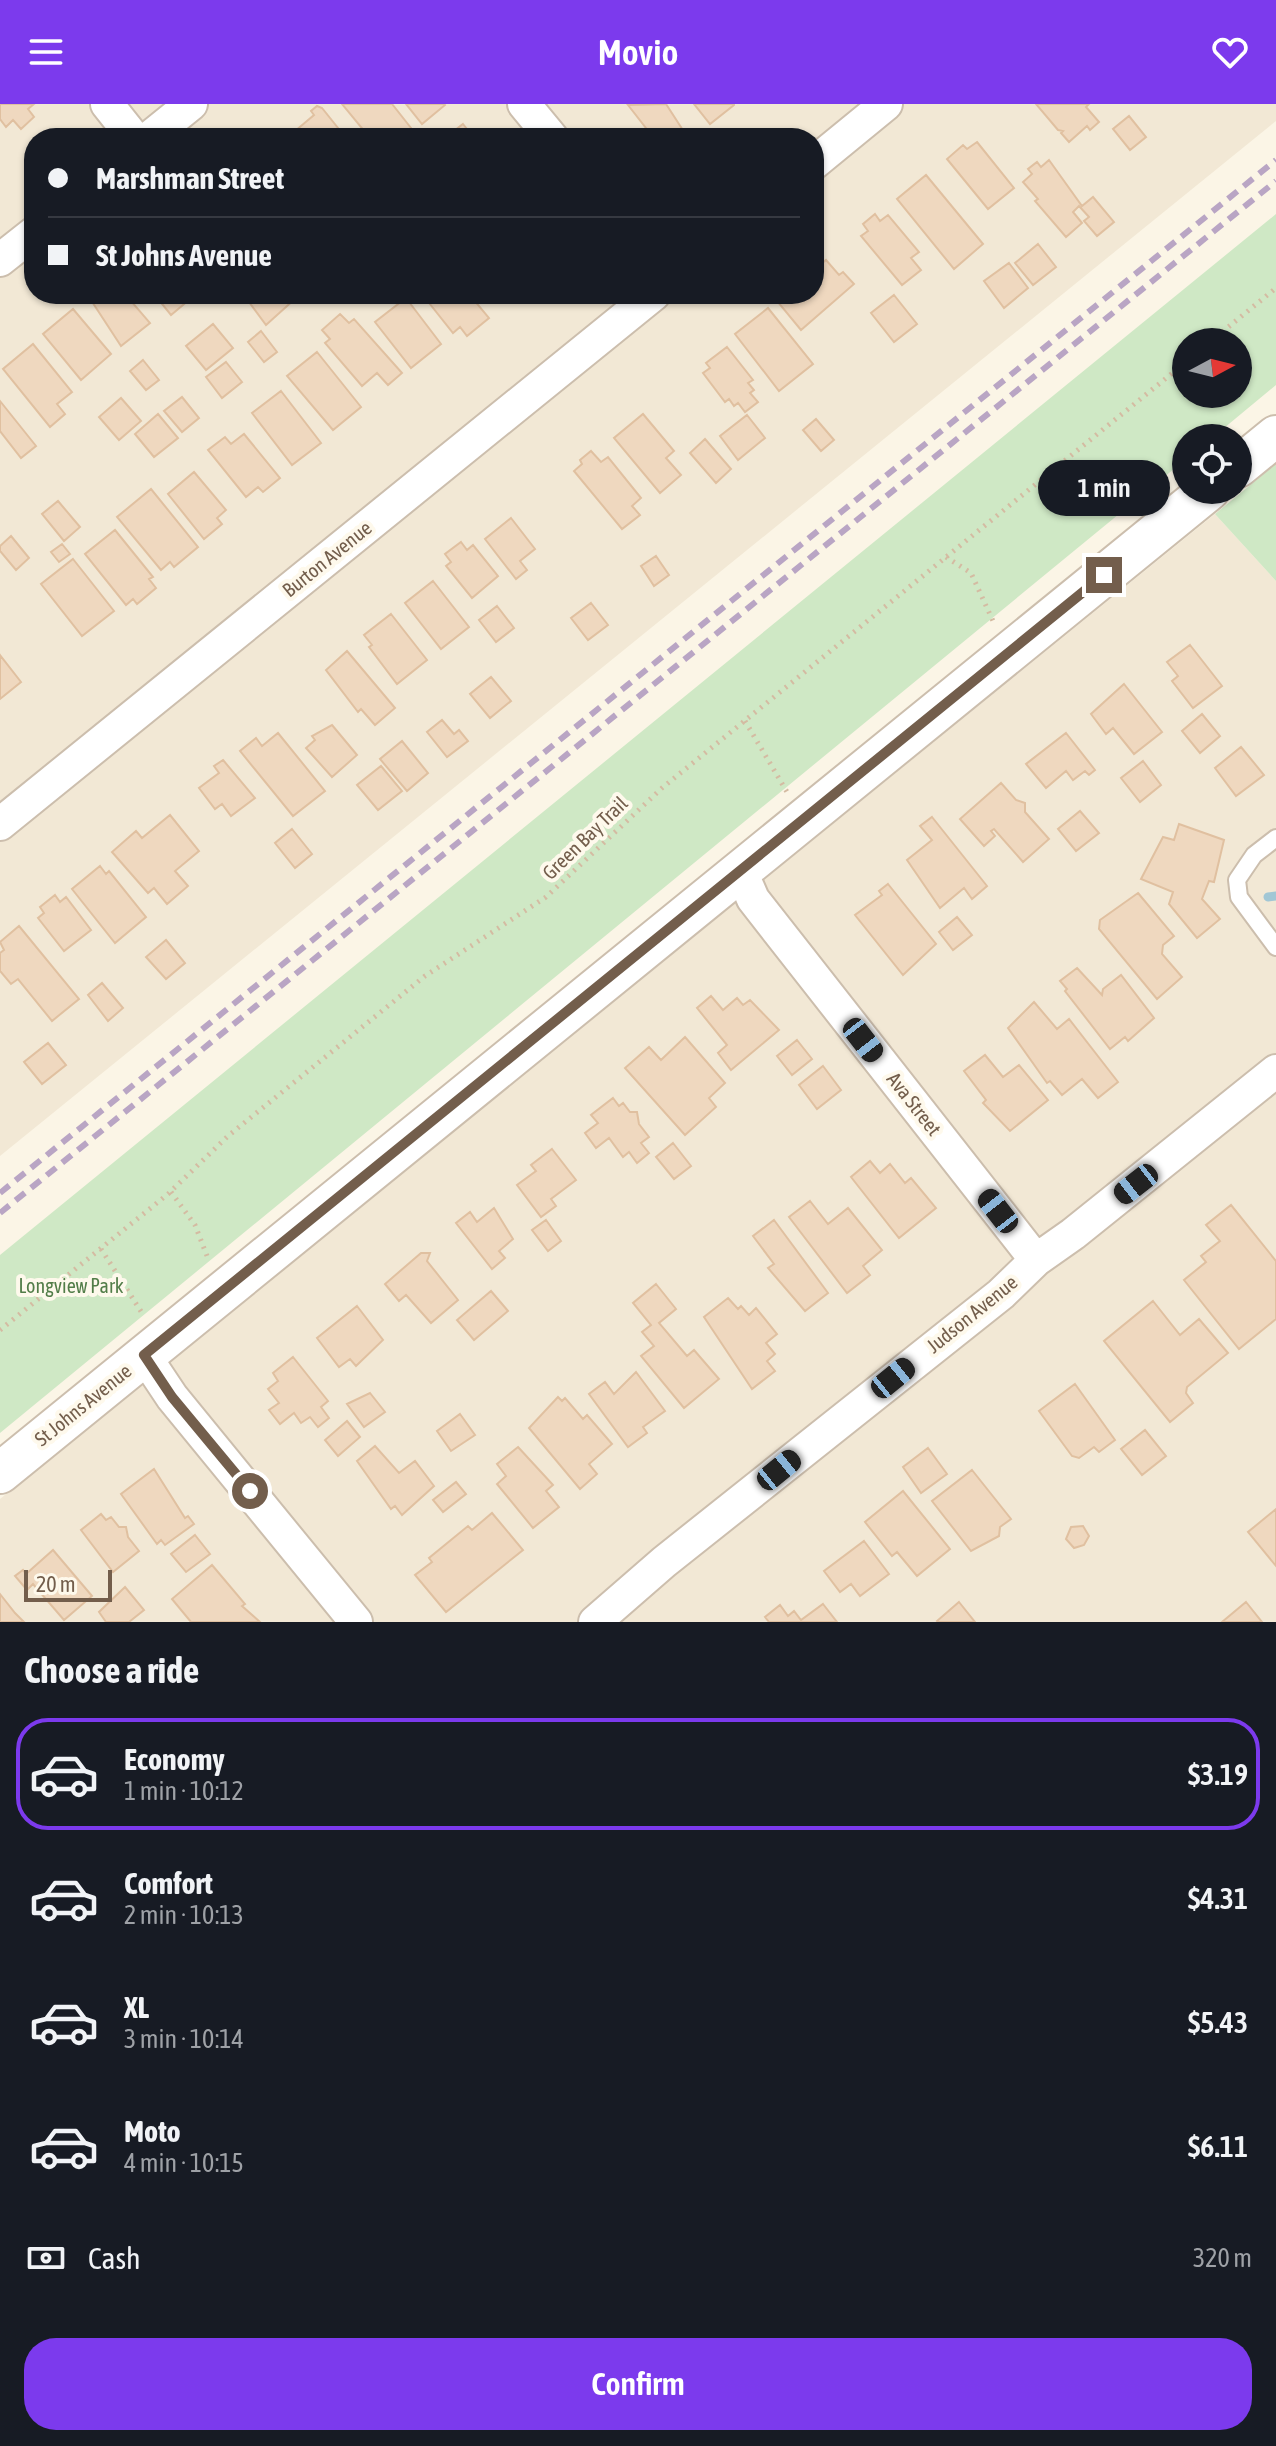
<!DOCTYPE html>
<meta charset="utf-8">
<style>
:root{--surface:#171b24;--page:#20242c;--text:#f1f3f6;--muted:#9ea1a6;--line:#363941;--accent:#7c3aed}
body{margin:0;font-family:"Asap Condensed",sans-serif;background:var(--page);color:var(--text);height:100vh;display:flex;flex-direction:column;font-size:30px;white-space:nowrap}
*{box-sizing:border-box;margin:0}
p{font-size:26px;color:var(--muted)}
.icon{flex:none;width:44px;height:44px;fill:none;stroke:currentColor;stroke-width:2;stroke-linecap:round;stroke-linejoin:round}
.map{position:relative;height:1518px;overflow:hidden}
.panel{display:flex;flex-direction:column;background:var(--surface);flex:1}
.panel>*{flex:none}
.top-card{position:absolute;left:24px;top:24px;width:800px;height:176px;border-radius:32px;box-shadow:0 2px 6px #0004;display:grid;align-content:center;height:176px;padding:0 24px;background:var(--surface)}
.needle{width:52px;rotate:83deg}
.tools{position:absolute;left:1172px;top:224px;display:grid;gap:16px}
.tools a{display:grid;place-items:center;width:80px;height:80px;border-radius:50%;background:var(--surface);box-shadow:0 2px 6px #0004;font-size:40px}
.scale{position:absolute;left:24px;bottom:20px;width:88px;box-sizing:border-box;padding-left:8px;border:4px solid #735e4c;border-top:0;font-size:22px;line-height:28px;white-space:nowrap;color:#735e4c;-webkit-text-stroke:6px #fef9ec;paint-order:stroke}
.end{position:absolute;width:36px;height:36px;margin:-18px;border:10px solid #735e4c;background:#fff;box-shadow:0 0 0 4px #fff}
.from{border-radius:50%}
.bubble{position:absolute;height:56px;border-radius:28px;background:var(--surface);box-shadow:0 2px 6px #0004;font-size:26px;font-weight:600;line-height:56px;text-align:center}
.car{position:absolute;width:24px;height:48px;margin:-24px -12px;border-radius:10px;box-shadow:0 0 6px 2px #0007;background:linear-gradient(#222 24%,#8ab4d8 0 40%,#222 0 76%,#8ab4d8 0 86%,#222 0)}
.top-card b{display:flex;align-items:center;gap:28px;height:76px;font-size:30px}
.top-card b+b{border-top:2px solid var(--line)}
.top-card i{width:20px;height:20px;background:var(--text)}
ul{padding:0;list-style:none}
li{display:flex;align-items:center;gap:24px;height:112px;margin:0 16px 12px;padding:0 8px;border:4px solid transparent;border-radius:32px}
li div{flex:1}
li b{display:block;font-size:30px}
li em{font-style:normal;font-weight:600}
li.active{border-color:var(--accent)}
li>.icon{width:72px;height:72px;stroke-width:1.5}
h2{padding:0 24px;font-size:36px;line-height:96px}
.pay{display:flex;align-items:center;gap:20px;height:88px;padding:0 24px;font-size:30px}
.pay p{margin-inline-start:auto}
.button{display:flex;gap:16px;margin-top:auto;padding:16px 24px}
.button a{flex:1;height:92px;border-radius:32px;background:var(--accent);color:#fff;font-size:32px;font-weight:600;line-height:92px;text-align:center}
header{display:flex;justify-content:space-between;align-items:center;height:104px;padding:0 24px;background:var(--accent);color:#fff;font-size:36px;font-weight:600}
.map>svg:first-child{display:block}
.residential{fill:#f2e8d5;fill-rule:evenodd}
.green{fill:#cfe8c5;fill-rule:evenodd}
.lines{fill:none;stroke-linecap:round;stroke-linejoin:round}
.stream{stroke:#a2c7d5;stroke-width:9}
.building{fill:#efd8bf;stroke:#e0c0a0;stroke-width:2}
.service-casing{stroke:#ccbead;stroke-width:20}
.minor-casing{stroke:#ccbead;stroke-width:36}
.tertiary-casing{stroke:#ccbead;stroke-width:44}
.path{stroke:#d4bba2;stroke-width:5;stroke-dasharray:2 6;stroke-linecap:butt}
.service{stroke:#fff;stroke-width:16}
.minor{stroke:#fff;stroke-width:32}
.tertiary{stroke:#fff;stroke-width:40}
.rail{stroke:#b9a5c4;stroke-width:6;stroke-dasharray:12 8;stroke-linecap:butt}
.route{stroke:#735e4c;stroke-width:10}
.labels{text-anchor:middle;stroke-width:8;stroke-linejoin:round;paint-order:stroke}
.street-label{font-size:20px;fill:#735e4c;stroke:#fef9ec}
.park-label{font-size:20px;fill:#527d48;stroke:#fef9ec}
</style>
<header><svg class="icon" aria-label="menu" viewBox="0 0 24 24"><path d="M4 6h16M4 12h16M4 18h16"/></svg>Movio<svg class="icon" aria-label="heart" viewBox="0 0 24 24"><path d="M12 20l-8-8c-3-5 5-10 8-4 3-6 11-1 8 4z"/></svg></header>
<div class="map">
<svg width="1276" height="1518" viewBox="0 0 1276 1518">
<rect width="100%" height="100%" fill="#fbf5e6"/>
<path class="residential" d="M0,0H1276V17L0,1052ZM34,34H814V190H34Z
M1215,410L1276,477V1518H0V1395Z"/>
<path class="green" d="M1276,110V281L1212,334H1186V355L0,1329V1151ZM1186,238H1238V290H1186Z
M1276,360V477L1215,410Z"/>
<g class="lines">
<path class="stream" d="M1268,793L1276,792"/>
</g>
<path class="building" d="M0,0H34L28,5L34,13L21,25L13,16L6,23L0,15Z
M342,0H392L415,29L409,34H370Z
M406,0H444L445,1L422,20Z
M666,0L688,34H643L649,28L628,1Z
M694,0H734V1L710,20Z
M1036,0H1089L1086,3L1099,18L1090,26L1087,22L1069,38L1061,29L1063,27L1058,26Z
M317,2L322,4L346,34H301L295,27L314,11L311,7Z
M1129,12L1146,33L1130,46L1113,25Z
M463,20L474,34H445Z
M977,38L1014,84L988,105L947,55L963,41L967,45Z
M1049,56L1082,102L1093,93L1114,118L1097,132L1084,117L1089,113L1079,102L1073,108L1082,119L1066,133L1035,97L1038,95L1023,78L1032,70L1028,65L1037,58L1041,63Z
M926,71L983,140L954,165L897,95Z
M875,110L880,117L888,111L919,148L911,154L921,166L902,181L861,132L868,127L863,120Z
M1038,140L1056,163L1033,181L1015,159Z
M826,156L839,171L843,168L854,180L801,226L777,197L786,190H814V166Z
M1009,159L1028,184L1004,204L984,177Z
M87,190H125L150,219L121,242Z
M154,190H196L171,211Z
M260,190H274L276,193L295,190L297,193L266,221L249,198Z
M422,190H469L489,214L467,232L460,223L453,229Z
M894,191L917,220L894,238L871,209Z
M406,194L441,240L411,264L375,218Z
M768,204L813,260L779,287L735,230Z
M73,205L111,250L81,276L43,230Z
M340,210L349,219L354,215L402,269L388,281L377,269L362,282L325,239L330,235L322,226Z
M213,220L233,244L206,266L186,242Z
M261,227L277,248L264,258L248,238Z
M33,240L72,288L57,300L65,310L50,323L3,265Z
M727,243L753,276L748,279L754,286L750,289L758,298L745,308L738,299L734,302L729,295L725,298L703,269L710,264L706,259Z
M317,248L361,303L333,326L287,272Z
M143,256L159,276L146,286L130,267Z
M226,258L242,278L222,294L206,273Z
M281,287L321,339L292,361L252,309Z
M182,293L199,314L182,328L164,307Z
M121,294L141,317L119,336L99,313Z
M0,297L36,342L21,354L0,327Z
M158,310L178,334L154,353L135,330Z
M643,310L674,347L666,354L681,371L660,389L614,334Z
M747,311L765,334L738,356L720,332Z
M816,315L834,336L821,347L803,326Z
M244,330L280,374L263,388L258,383L246,393L208,346L225,333L231,340Z
M705,335L731,365L716,379L690,349Z
M591,347L601,358L608,353L641,394L632,402L640,411L622,425L574,367L582,360L580,356Z
M194,368L226,406L217,414L222,420L204,435L168,390Z
M151,385L198,443L174,463L170,458L161,466L117,413Z
M58,397L80,423L64,437L42,410Z
M511,414L535,445L520,457L527,466L516,475L485,435Z
M115,426L153,473L149,475L156,484L137,500L133,495L126,501L85,450Z
M11,432L29,454L16,466L0,447V442Z
M461,438L467,446L473,441L498,472L472,494L446,462L451,458L445,450Z
M62,440L70,450L59,458L51,448Z
M656,452L669,471L654,482L641,462Z
M73,455L114,507L82,532L41,480Z
M433,477L469,523L441,545L405,499Z
M591,499L608,521L588,536L571,514Z
M497,502L514,524L496,538L479,516Z
M391,510L427,556L397,580L369,543L372,541L364,531Z
M1190,541L1222,582L1193,604L1172,577L1178,572L1167,558Z
M347,547L395,604L375,621L361,605L358,608L326,566Z
M0,551L21,578L0,595Z
M491,573L511,597L490,614L470,590Z
M1124,580L1162,628L1134,650L1113,624L1106,630L1091,610Z
M1202,610L1220,632L1200,649L1182,627Z
M442,616L454,630L459,626L468,637L447,653L427,628Z
M332,621L357,651L332,673L306,644L315,636L312,632Z
M278,629L325,687L293,712L240,647L256,634L262,642Z
M1066,629L1095,666L1089,671L1085,667L1073,676L1066,667L1046,684L1026,660Z
M402,637L428,669L407,687L380,655Z
M1241,643L1264,671L1236,692L1215,664Z
M223,656L255,694L231,712L222,700L215,705L199,684L219,669L214,662Z
M1143,657L1161,681L1140,698L1121,674Z
M381,662L402,687L378,706L357,681Z
M1001,679L1016,696L1025,699V708L1049,735L1023,758L994,725L991,727L995,732L984,742L960,715Z
M1080,707L1099,729L1076,747L1058,725Z
M170,711L199,747L175,767L188,782L167,800L154,784L148,789L112,748L136,727L142,734Z
M932,713L987,782L972,795L964,784L940,804L907,756L932,736L920,722Z
M1179,720L1224,736L1214,778L1209,777L1202,795L1220,815L1197,834L1169,800L1173,788L1141,775L1163,733L1174,736Z
M292,725L312,750L295,764L275,739Z
M100,762L106,770L109,767L146,813L115,839L72,785Z
M888,780L936,840L903,871L855,811L882,791L879,787Z
M1138,789L1174,832L1163,841L1162,850L1182,873L1157,895L1099,825L1100,816Z
M55,791L60,798L66,793L91,826L64,847L38,814L44,809L40,803Z
M957,813L972,831L953,846L939,828Z
M19,822L79,895L52,917L18,875L11,880L0,867V849L4,846L0,838Z
M166,836L185,859L166,875L146,853Z
M1077,864L1102,891L1103,885L1121,871L1154,914L1128,937L1125,933L1110,945L1065,887L1067,885L1060,877Z
M102,879L123,904L108,917L88,891Z
M711,892L723,906L737,894L743,901L750,896L779,926L731,966L718,949L727,941L697,904Z
M1034,898L1057,925L1069,915L1118,978L1098,994L1082,975L1062,991L1050,977L1047,979L1008,924Z
M685,933L725,979L709,994L716,1003L685,1031L625,964L649,943L661,956Z
M797,936L812,955L792,971L777,952Z
M48,939L66,961L42,980L24,958Z
M985,951L1003,973L1019,961L1048,996L1010,1027L983,999L986,996L964,967Z
M823,962L841,986L817,1005L799,981Z
M613,994L619,1002L623,999L630,1008H637L639,1020L649,1033L641,1039L649,1049L637,1059L629,1048L623,1053L609,1034L596,1044L585,1029L598,1019L591,1011Z
M673,1039L691,1062L674,1075L656,1053Z
M552,1045L576,1076L551,1095L556,1102L541,1113L517,1081L536,1067L531,1061Z
M870,1057L880,1069L890,1060L905,1079L911,1074L936,1104L899,1134L851,1073Z
M810,1097L828,1120L848,1104L882,1146L863,1162L870,1171L847,1189L789,1113Z
M1231,1101L1276,1157V1215L1239,1245L1184,1176L1206,1158L1201,1152L1220,1137L1206,1121Z
M494,1104L513,1135L499,1147L505,1154L492,1165L456,1119L470,1108L477,1118Z
M546,1116L561,1137L548,1147L532,1126Z
M774,1116L828,1189L805,1207L768,1164L774,1160L753,1132Z
M421,1149H430L427,1157L458,1196L431,1219L406,1191L399,1197L385,1180Z
M656,1180L676,1205L659,1219L687,1252L694,1246L719,1275L684,1304L641,1252L654,1242L642,1228L651,1221L633,1199Z
M491,1187L508,1207L474,1236L457,1216Z
M728,1194L738,1205L741,1202L749,1211L756,1204L777,1230L766,1239L775,1250L767,1257L775,1267L752,1285L704,1213Z
M1153,1197L1180,1231L1199,1215L1228,1249L1187,1283L1186,1289L1193,1299L1170,1318L1104,1237Z
M357,1202L383,1236L356,1262L350,1255L339,1263L317,1234Z
M293,1253L328,1297L321,1303L329,1314L318,1323L310,1313L301,1319L294,1309L280,1320L269,1306L279,1299L268,1285L278,1277L273,1269Z
M636,1268L665,1307L643,1323L647,1329L628,1343L589,1290L605,1278L614,1290Z
M1075,1280L1115,1336L1099,1348L1094,1343L1079,1354L1072,1352L1039,1307Z
M370,1289L385,1308L364,1323L347,1300Z
M558,1293L562,1297L565,1294L583,1315L587,1311L612,1340L589,1360L597,1370L580,1385L529,1324Z
M460,1310L475,1331L451,1347L437,1327Z
M347,1317L360,1333L338,1352L325,1336Z
M1145,1326L1166,1352L1142,1371L1121,1345Z
M375,1342L399,1369L415,1357L434,1382L402,1411L395,1402L391,1405L357,1357Z
M518,1343L553,1381L546,1387L559,1403L533,1424L497,1380L506,1372L497,1360Z
M928,1344L947,1370L921,1389L903,1363Z
M154,1365L185,1414L188,1412L194,1420L165,1441L161,1436L157,1440L121,1390Z
M972,1366L1011,1415L1000,1423L999,1432L971,1447L932,1397Z
M456,1378L466,1390L443,1408L433,1396Z
M903,1387L950,1445L917,1472L897,1448L892,1452L865,1418Z
M1276,1405V1462L1248,1428Z
M492,1409L523,1446L446,1508L415,1471L432,1458L429,1454L468,1422L472,1426Z
M101,1410L106,1416L111,1413L119,1423H126L128,1433L139,1447L113,1468L81,1426Z
M1083,1422L1089,1432L1084,1441L1074,1444L1066,1435L1071,1423Z
M195,1431L210,1450L186,1468L171,1450Z
M864,1437L889,1470L860,1492L851,1480L840,1488L824,1467Z
M53,1446L92,1492L64,1516L33,1480L27,1486L15,1472L23,1466L26,1470Z
M212,1461L245,1500L242,1502L260,1518H191L172,1495Z
M125,1483L144,1506L129,1518H106L99,1508Z
M0,1490L15,1509L24,1518H0Z
M959,1498L975,1518H938L937,1517Z
M1246,1498L1262,1518H1222Z
M823,1500L837,1518H769L765,1513L780,1501L788,1512L794,1507L801,1516Z"/>
<g class="lines">
<g class="service-casing">
<path id="service" d="M1276,734L1254,751L1237,776L1239,793L1276,843"/>
</g>
<g class="minor-casing">
<path id="minor" d="M107,0L134,34
M524,0L552,34
M149,34L191,0
M814,59L886,0
M0,156L34,129
M0,720L654,190
M740,765L753,795L1036,1156
M144,1251L172,1293L356,1518
M595,1518L664,1458L1001,1190L1036,1156L1073,1130L1276,967"/>
</g>
<g class="tertiary-casing">
<path id="tertiary" d="M1238,363L1276,332
M0,1369L1209,386"/>
</g>
<path class="path" d="M1210,238L1276,184
M946,453L971,469L993,517
M745,617L787,688
M171,1088L195,1121L209,1157
M101,1145L144,1212
M0,1226L168,1090L228,1032L425,872L546,793L662,684L1186,258"/>
<use href="#service" class="service"/>
<use href="#minor" class="minor"/>
<use href="#tertiary" class="tertiary"/>
<path class="rail" d="M0,1089L1276,56
M0,1109L1276,77"/>
</g>
<g class="lines">
<path class="route" d="M250,1387L172,1293L144,1251L1104,471"/>
</g>
<g class="labels">
<g class="street-label">
<text transform="translate(327 455) rotate(-39)" y="7">Burton Avenue</text>
<text transform="translate(585 734) rotate(-44)" y="7">Green Bay Trail</text>
<text transform="translate(914 1000) rotate(52)" y="7">Ava Street</text>
<text transform="translate(972 1210) rotate(-39)" y="7">Judson Avenue</text>
<text transform="translate(83 1301) rotate(-39)" y="7">St Johns Avenue</text>
</g>
<g class="park-label">
<text x="71" y="1189">Longview Park</text>
</g>
</g>
</svg>
<div class="tools">
<a><svg class="needle" viewBox="-14 -14 28 28"><path d="M0-13l5 13h-10z" fill="#e53935"/><path d="M0 13l5-13h-10z" fill="#9ea1a6"/></svg></a>
<a><svg class="icon" aria-label="locate" viewBox="0 0 24 24"><circle cx="12" cy="12" r="6"/><path d="M12 2v4M12 18v4M2 12h4M18 12h4"/></svg></a>
</div>
<div class="scale">20 m</div>
<i class="end from" style="left:250px;top:1387px"></i>
<i class="end" style="left:1104px;top:471px"></i>
<div class="bubble" style="left:1038px;top:356px;width:132px">1 min</div>
<i class="car" style="left:863px;top:936px;rotate:142deg"></i>
<i class="car" style="left:1136px;top:1080px;rotate:232deg"></i>
<i class="car" style="left:998px;top:1107px;rotate:322deg"></i>
<i class="car" style="left:893px;top:1274px;rotate:51deg"></i>
<i class="car" style="left:779px;top:1366px;rotate:51deg"></i>
<div class="top-card">
<b><i class="from"></i>Marshman Street</b>
<b><i></i>St Johns Avenue</b>
</div>
</div>
<section class="panel">
<h2>Choose a ride</h2>
<ul>
<li class="active"><svg class="icon" aria-label="car" viewBox="0 0 24 24"><path d="M5 17H2v-5l4-1 3-4h7l3 4 3 1v5h-3M9 17h6M6 11h13"/><circle cx="7" cy="17" r="2"/><circle cx="17" cy="17" r="2"/></svg><div><b>Economy</b><p>1 min · 10:12</p></div><em>$3.19</em></li>
<li><svg class="icon" aria-label="car" viewBox="0 0 24 24"><path d="M5 17H2v-5l4-1 3-4h7l3 4 3 1v5h-3M9 17h6M6 11h13"/><circle cx="7" cy="17" r="2"/><circle cx="17" cy="17" r="2"/></svg><div><b>Comfort</b><p>2 min · 10:13</p></div><em>$4.31</em></li>
<li><svg class="icon" aria-label="car" viewBox="0 0 24 24"><path d="M5 17H2v-5l4-1 3-4h7l3 4 3 1v5h-3M9 17h6M6 11h13"/><circle cx="7" cy="17" r="2"/><circle cx="17" cy="17" r="2"/></svg><div><b>XL</b><p>3 min · 10:14</p></div><em>$5.43</em></li>
<li><svg class="icon" aria-label="car" viewBox="0 0 24 24"><path d="M5 17H2v-5l4-1 3-4h7l3 4 3 1v5h-3M9 17h6M6 11h13"/><circle cx="7" cy="17" r="2"/><circle cx="17" cy="17" r="2"/></svg><div><b>Moto</b><p>4 min · 10:15</p></div><em>$6.11</em></li>
</ul>
<div class="pay"><svg class="icon" aria-label="cash" viewBox="0 0 24 24"><path d="M3 7h18v10H3z"/><circle cx="12" cy="12" r="2"/></svg>Cash<p>320 m</p></div>
<div class="button"><a>Confirm</a></div>
</section>
